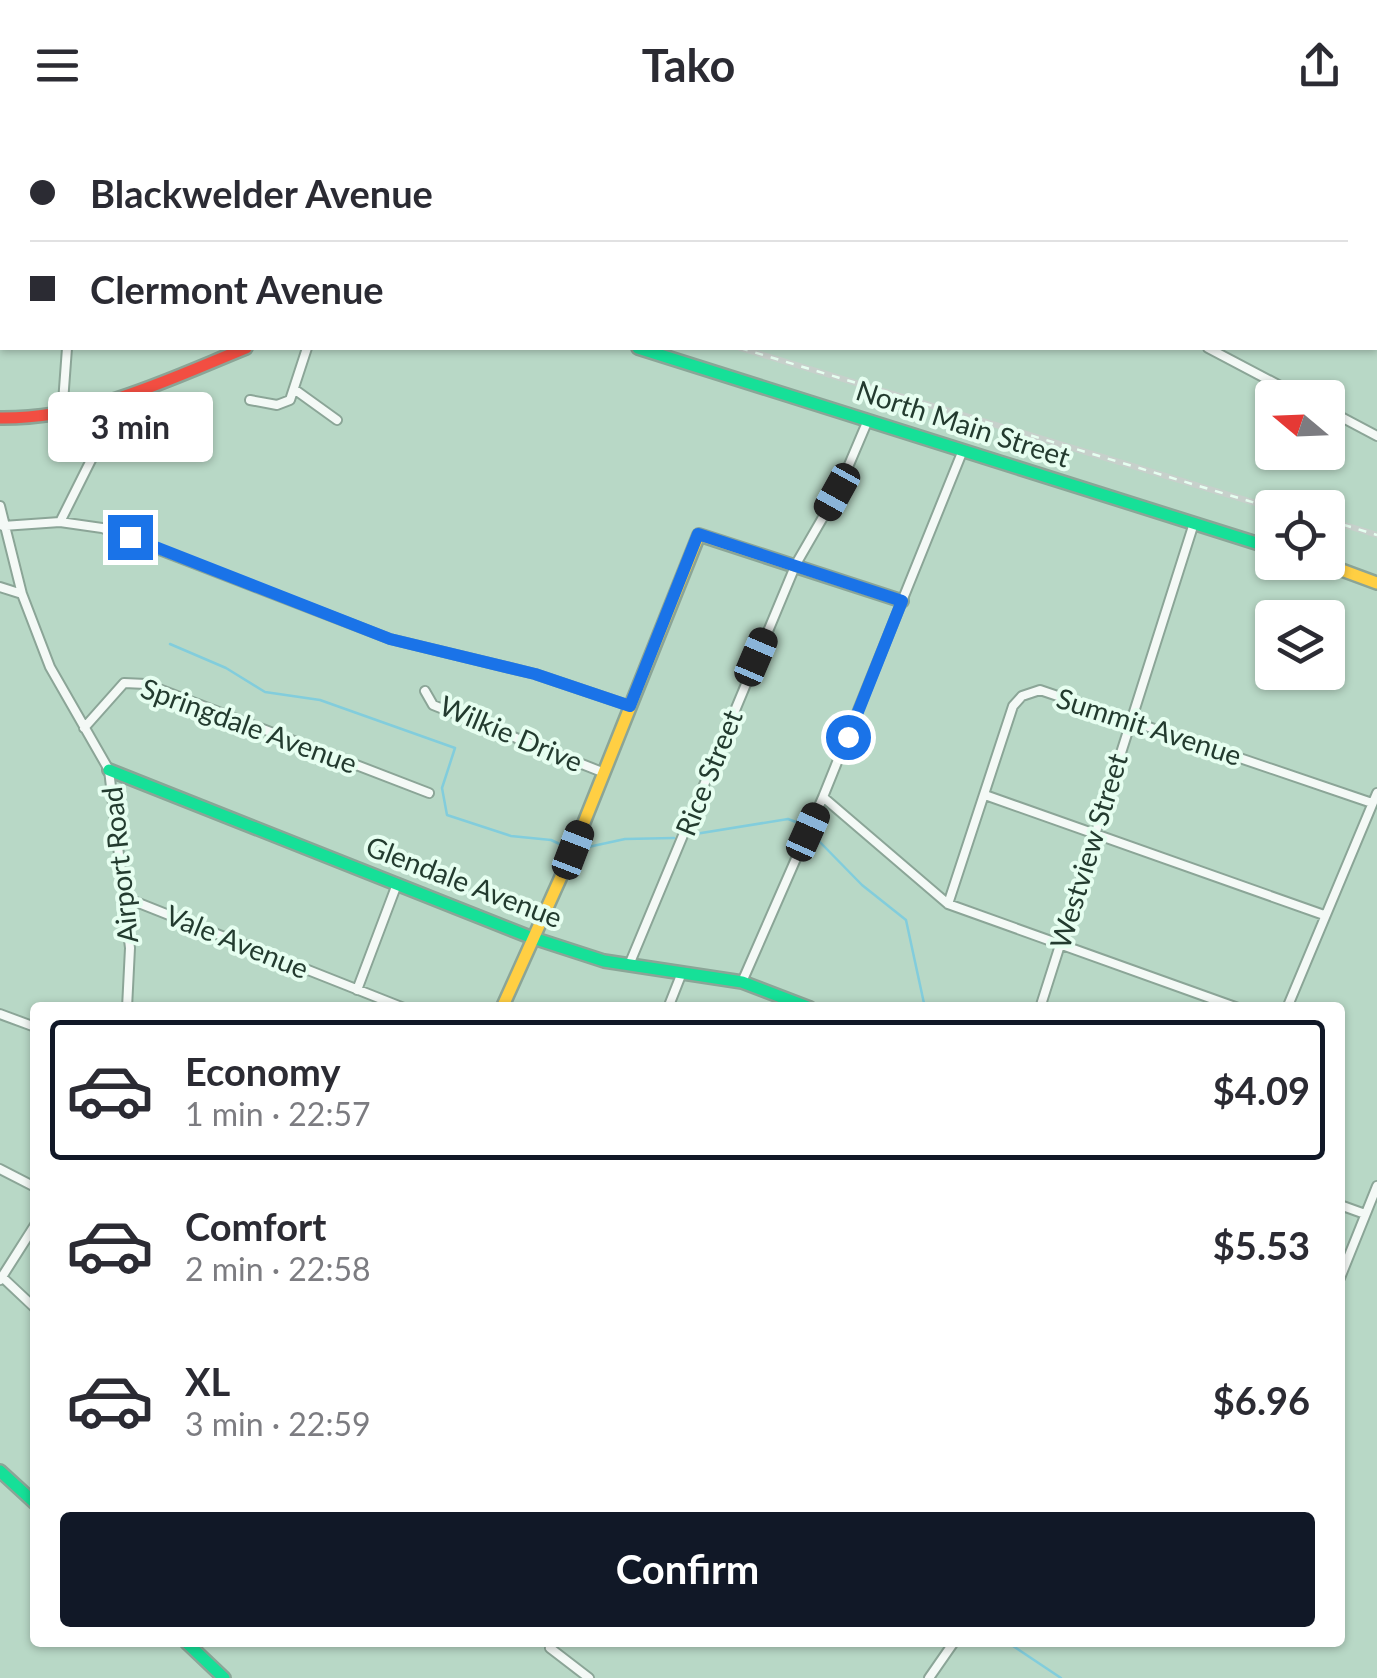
<!DOCTYPE html>
<meta charset="utf-8">
<style>
:root{--surface:#fff;--page:#f2f2f3;--text:#2b2b33;--muted:#7c7c81;--line:#e1e1e2;--accent:#111827}
body{margin:0;font-family:Lato,sans-serif;background:var(--page);color:var(--text);height:100vh;display:flex;flex-direction:column;font-size:38px;white-space:nowrap}
*{box-sizing:border-box;margin:0}
p{font-size:32px;color:var(--muted)}
.icon{flex:none;width:55px;height:55px;fill:none;stroke:currentColor;stroke-width:2;stroke-linecap:round;stroke-linejoin:round}
.map{position:relative;flex:1;overflow:hidden}
.panel{position:absolute;left:30px;top:872px;width:1315px;height:645px;display:flex;flex-direction:column;background:var(--surface);border-radius:10px;box-shadow:0 2px 8px #0004}
.panel>*{flex:none}
.banner{position:absolute;left:0px;top:0px;width:1378px;height:220px;box-shadow:0 2px 8px #0004;display:grid;align-content:center;height:220px;padding:0 30px;background:var(--surface)}
.needle{width:65px;rotate:289deg}
.fabs{position:absolute;left:1255px;top:250px;display:grid;gap:20px}
.fabs a{display:grid;place-items:center;width:90px;height:90px;border-radius:10px;background:var(--surface);box-shadow:0 2px 8px #0004;font-size:50px}
.end{position:absolute;width:45px;height:45px;margin:-22px;border:12px solid #1a73e8;background:#fff;box-shadow:0 0 0 5px #fff}
.from{border-radius:50%}
.bubble{position:absolute;height:70px;border-radius:10px;background:var(--surface);box-shadow:0 2px 8px #0004;font-size:32px;font-weight:700;line-height:70px;text-align:center}
.car{position:absolute;width:30px;height:60px;margin:-30px -15px;border-radius:12px;box-shadow:0 0 8px 2px #0007;background:linear-gradient(#222 24%,#8ab4d8 0 40%,#222 0 76%,#8ab4d8 0 86%,#222 0)}
.banner b{display:flex;align-items:center;gap:35px;height:95px;font-size:38px}
.banner b+b{border-top:2px solid var(--line)}
.banner i{width:25px;height:25px;background:var(--text)}
ul{padding:18px 0 0;list-style:none}
li{display:flex;align-items:center;gap:30px;height:140px;margin:0 20px 15px;padding:0 10px;border:5px solid transparent;border-radius:10px}
li div{flex:1}
li b{display:block;font-size:38px}
li em{font-style:normal;font-weight:700}
li.active{border-color:var(--accent)}
li>.icon{width:90px;height:90px;stroke-width:1.5}
.primary-button{display:flex;gap:20px;margin-top:auto;padding:20px 30px}
.primary-button a{flex:1;height:115px;border-radius:10px;background:var(--accent);color:#fff;font-size:40px;font-weight:700;line-height:115px;text-align:center}
header{display:flex;justify-content:space-between;align-items:center;height:130px;padding:0 30px;background:var(--surface);font-size:45px;font-weight:700}
.map>svg:first-child{display:block}
.lines{fill:none;stroke-linecap:round;stroke-linejoin:round}
.stream{stroke:#82cddc;stroke-width:2.5}
.street-casing{stroke:#8ba597;stroke-width:12}
.fast-casing{stroke:#8ba597;stroke-width:16}
.slow-casing{stroke:#8ba597;stroke-width:16}
.jam-casing{stroke:#8ba597;stroke-width:16}
.street{stroke:#f4f9f6;stroke-width:8}
.fast{stroke:#16e098;stroke-width:11}
.slow{stroke:#ffcf43;stroke-width:11}
.jam{stroke:#f24e42;stroke-width:11}
.rail-casing{stroke:#c7d0cb;stroke-width:6}
.rail{stroke:#e6fef0;stroke-width:2.5;stroke-dasharray:8;stroke-linecap:butt}
.route{stroke:#1a73e8;stroke-width:12}
.labels{text-anchor:middle;stroke-width:8;stroke-linejoin:round;paint-order:stroke}
.street-label{font-size:28px;fill:#233b2f;stroke:#e6fef0}
</style>
<header><svg class="icon" aria-label="menu" viewBox="0 0 24 24"><path d="M4 6h16M4 12h16M4 18h16"/></svg>Tako<svg class="icon" aria-label="share" viewBox="0 0 24 24"><path d="M12 15V3M7 8l5-5 5 5M5 13v7h14v-7"/></svg></header>
<div class="map">
<svg width="1377" height="1548" viewBox="0 0 1377 1548">
<rect width="100%" height="100%" fill="#b8d8c6"/>
<g class="lines">
<path class="stream" d="M170,514L226,538L265,562L320,570L455,618L442,658L447,685L511,706L551,710L564,716
M689,705L788,689L804,695
M813,705L862,755L906,790L925,878
M579,719L625,709L674,708
M1007,1512L1061,1548"/>
<g class="street-casing">
<path id="street" d="M768,0L773,2
M353,2L354,0
M424,2L425,0
M490,2L491,0
M668,2L669,0
M1087,2L1088,0
M1206,2L1207,0
M1329,2L1330,0
M0,199H2
M1208,218L1303,268
M294,259L337,290
M250,270L277,275L290,270L307,218
M1328,280L1377,306
M62,286L67,218
M0,376L22,464L50,537L109,640L130,818L127,878
M60,392L92,328
M3,396L60,392L102,398L390,509L535,544L630,576
M0,457L22,464
M425,561L433,575L602,642
M84,598L124,553L146,554L429,663
M985,665L1324,785
M823,667L948,774L1238,878
M126,768L404,878
M948,774L1013,576L1022,566L1040,560L1372,673
M629,835L796,434L837,363L868,290
M742,852L823,667L963,320
M357,860L397,754
M668,878L681,845
M1040,878L1194,393
M1287,878L1377,663
M0,884L35,897
M0,1039L35,1057
M1340,1075L1365,1084
M2,1147L35,1178
M1340,1148L1377,1056
M0,1150L35,1095
M550,1518L589,1548
M929,1548L954,1512"/>
</g>
<g class="fast-casing">
<path id="fast" d="M1095,0L1100,2
M1127,0L1132,2
M1375,144L1377,145
M638,218L1272,418
M109,640L530,807L604,831L742,852L810,878
M0,1341L35,1373
M186,1512L224,1548"/>
</g>
<g class="slow-casing">
<path id="slow" d="M1320,432L1377,453
M502,878L573,720L699,405L902,471"/>
</g>
<g class="jam-casing">
<path id="jam" d="M1375,128L1377,129
M0,288C89,289 165,251 246,218"/>
</g>
<use href="#street" class="street"/>
<use href="#fast" class="fast"/>
<use href="#slow" class="slow"/>
<use href="#jam" class="jam"/>
<g class="rail-casing">
<path id="rail" d="M26,0L34,2
M740,218L1272,378
M1328,390L1377,405"/>
</g>
<use href="#rail" class="rail"/>
</g>
<g class="lines">
<path class="route" d="M130,407L390,509L535,544L630,576L698,404L902,471L848,607"/>
</g>
<g class="labels">
<g class="street-label">
<text transform="translate(963 294) rotate(18)" y="10">North Main Street</text>
<text transform="translate(249 596) rotate(20)" y="10">Springdale Avenue</text>
<text transform="translate(1149 597) rotate(18)" y="10">Summit Avenue</text>
<text transform="translate(511 604) rotate(23)" y="10">Wilkie Drive</text>
<text transform="translate(709 643) rotate(-68)" y="10">Rice Street</text>
<text transform="translate(1089 721) rotate(-73)" y="10">Westview Street</text>
<text transform="translate(120 735) rotate(-96)" y="10">Airport Road</text>
<text transform="translate(464 752) rotate(21)" y="10">Glendale Avenue</text>
<text transform="translate(237 812) rotate(22)" y="10">Vale Avenue</text>
</g>
</g>
</svg>
<div class="fabs">
<a><svg class="needle" viewBox="-14 -14 28 28"><path d="M0-13l5 13h-10z" fill="#e53935"/><path d="M0 13l5-13h-10z" fill="#7c7c81"/></svg></a>
<a><svg class="icon" aria-label="locate" viewBox="0 0 24 24"><circle cx="12" cy="12" r="6"/><path d="M12 2v4M12 18v4M2 12h4M18 12h4"/></svg></a>
<a><svg class="icon" aria-label="layers" viewBox="0 0 24 24"><path d="M12 4l9 5-9 5-9-5zM3 14l9 5 9-5"/></svg></a>
</div>
<i class="end from" style="left:848px;top:607px"></i>
<i class="end" style="left:130px;top:407px"></i>
<div class="bubble" style="left:48px;top:262px;width:165px">3 min</div>
<i class="car" style="left:837px;top:362px;rotate:209deg"></i>
<i class="car" style="left:756px;top:527px;rotate:23deg"></i>
<i class="car" style="left:808px;top:702px;rotate:24deg"></i>
<i class="car" style="left:573px;top:720px;rotate:21deg"></i>
<div class="banner">
<b><i class="from"></i>Blackwelder Avenue</b>
<b><i></i>Clermont Avenue</b>
</div>
<section class="panel">
<ul>
<li class="active"><svg class="icon" aria-label="car" viewBox="0 0 24 24"><path d="M5 17H2v-5l4-1 3-4h7l3 4 3 1v5h-3M9 17h6M6 11h13"/><circle cx="7" cy="17" r="2"/><circle cx="17" cy="17" r="2"/></svg><div><b>Economy</b><p>1 min · 22:57</p></div><em>$4.09</em></li>
<li><svg class="icon" aria-label="car" viewBox="0 0 24 24"><path d="M5 17H2v-5l4-1 3-4h7l3 4 3 1v5h-3M9 17h6M6 11h13"/><circle cx="7" cy="17" r="2"/><circle cx="17" cy="17" r="2"/></svg><div><b>Comfort</b><p>2 min · 22:58</p></div><em>$5.53</em></li>
<li><svg class="icon" aria-label="car" viewBox="0 0 24 24"><path d="M5 17H2v-5l4-1 3-4h7l3 4 3 1v5h-3M9 17h6M6 11h13"/><circle cx="7" cy="17" r="2"/><circle cx="17" cy="17" r="2"/></svg><div><b>XL</b><p>3 min · 22:59</p></div><em>$6.96</em></li>
</ul>
<div class="primary-button"><a>Confirm</a></div>
</section>
</div>
